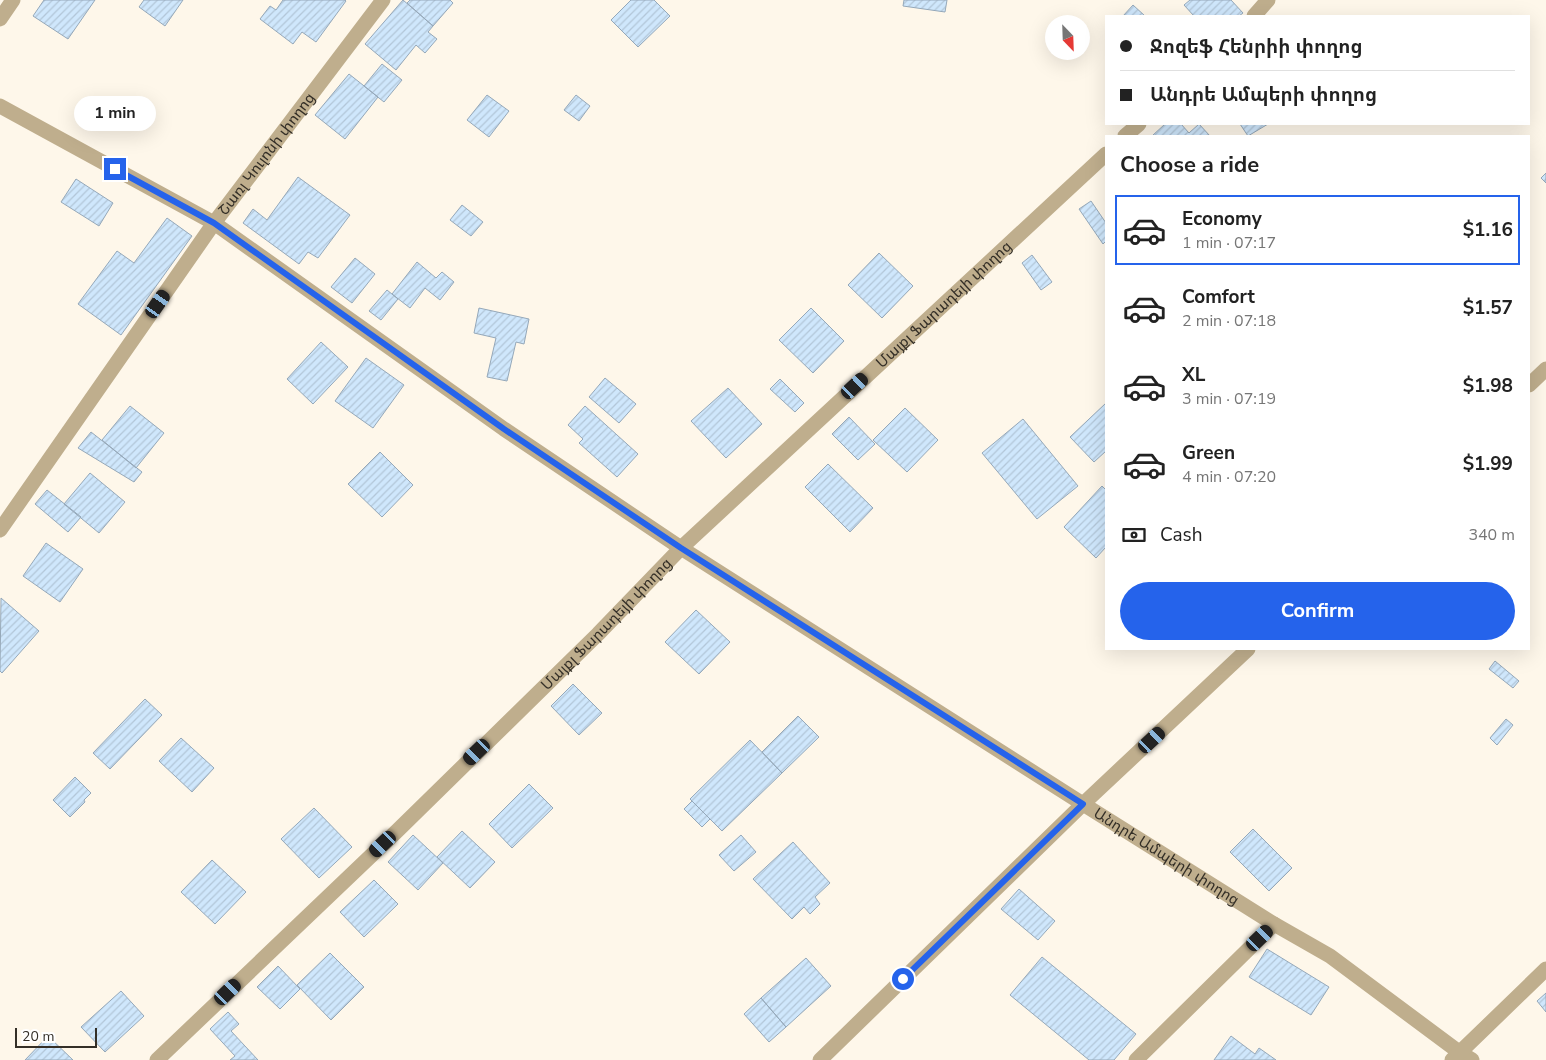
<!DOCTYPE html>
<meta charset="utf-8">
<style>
:root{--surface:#fff;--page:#f6f6f6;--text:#222;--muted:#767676;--line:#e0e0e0;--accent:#2563eb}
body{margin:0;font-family:"Nunito Sans","Noto Sans Armenian",sans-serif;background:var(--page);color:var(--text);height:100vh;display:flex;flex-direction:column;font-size:19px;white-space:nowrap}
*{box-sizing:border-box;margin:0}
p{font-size:16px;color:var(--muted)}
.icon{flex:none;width:28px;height:28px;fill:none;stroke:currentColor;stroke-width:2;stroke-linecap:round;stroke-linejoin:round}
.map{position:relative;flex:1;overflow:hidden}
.details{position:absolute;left:1105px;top:135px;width:425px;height:515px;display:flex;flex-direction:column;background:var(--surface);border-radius:0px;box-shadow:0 5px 20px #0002}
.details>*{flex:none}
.top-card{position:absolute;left:1105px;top:15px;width:425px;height:110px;border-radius:0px;box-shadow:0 5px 20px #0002;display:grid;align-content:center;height:110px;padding:0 15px;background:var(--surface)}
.needle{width:32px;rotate:157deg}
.tools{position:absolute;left:1045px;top:15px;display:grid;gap:10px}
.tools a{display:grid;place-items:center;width:45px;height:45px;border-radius:50%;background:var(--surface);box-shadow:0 5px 20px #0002;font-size:25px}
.scale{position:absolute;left:15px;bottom:12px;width:82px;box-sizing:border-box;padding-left:5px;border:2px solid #342f27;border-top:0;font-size:14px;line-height:18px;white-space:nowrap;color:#342f27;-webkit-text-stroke:4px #fff;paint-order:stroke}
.end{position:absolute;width:22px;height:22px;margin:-11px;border:6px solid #2563eb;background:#fff;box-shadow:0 0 0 2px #fff}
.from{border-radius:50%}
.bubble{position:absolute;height:35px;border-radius:18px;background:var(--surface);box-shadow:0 5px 20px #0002;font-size:16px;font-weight:700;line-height:35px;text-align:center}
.car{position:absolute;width:15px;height:30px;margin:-15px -8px;border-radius:6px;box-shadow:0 0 4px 1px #0007;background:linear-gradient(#222 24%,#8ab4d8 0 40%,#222 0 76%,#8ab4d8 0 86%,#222 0)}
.top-card b{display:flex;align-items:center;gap:18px;height:48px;font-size:19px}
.top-card b+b{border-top:1px solid var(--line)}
.top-card i{width:12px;height:12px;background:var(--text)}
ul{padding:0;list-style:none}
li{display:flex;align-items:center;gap:15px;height:70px;margin:0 10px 8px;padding:0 5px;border:2px solid transparent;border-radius:0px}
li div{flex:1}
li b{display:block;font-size:19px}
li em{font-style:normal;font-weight:700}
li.selected{border-color:var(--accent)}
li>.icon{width:45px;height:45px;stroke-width:1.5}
h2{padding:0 15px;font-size:22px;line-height:60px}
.pay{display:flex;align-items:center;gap:12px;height:55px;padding:0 15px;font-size:19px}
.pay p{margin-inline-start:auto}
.primary-button{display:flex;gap:10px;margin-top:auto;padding:10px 15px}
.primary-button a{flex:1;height:58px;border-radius:30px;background:var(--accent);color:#fff;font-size:20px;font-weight:700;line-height:58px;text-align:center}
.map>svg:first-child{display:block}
.building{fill:url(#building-hatch);stroke:#95a8b9}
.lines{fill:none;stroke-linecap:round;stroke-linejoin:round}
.minor{stroke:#bfae8d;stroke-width:15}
.route{stroke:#2563eb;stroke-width:6}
.labels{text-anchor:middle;stroke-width:4;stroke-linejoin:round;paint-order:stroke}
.street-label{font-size:15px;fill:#342f27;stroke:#fff}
</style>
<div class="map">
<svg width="1546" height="1060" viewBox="0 0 1546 1060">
<defs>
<pattern id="building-hatch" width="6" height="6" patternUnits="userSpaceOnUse" patternTransform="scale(1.25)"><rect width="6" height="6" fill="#cfe7fc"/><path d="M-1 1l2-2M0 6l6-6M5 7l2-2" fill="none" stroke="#b2c6d8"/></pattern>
</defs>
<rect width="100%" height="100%" fill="#fef7ea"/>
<path class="building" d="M44,0H95L68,39L33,16Z
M144,0H183L165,26L139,7Z
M283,0H345L346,1L316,42L302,32L293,44L260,19L270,6L276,10Z
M403,0L433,26L428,32L437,39L425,53L416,45L396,70L365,44Z
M410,0H450L453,3L433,26L407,3Z
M631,0H654L670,16L638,47L611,20Z
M904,0H947L945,12L903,6Z
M1190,0H1231L1243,13L1239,16H1194L1184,5Z
M1133,5L1145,16H1123Z
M382,64L402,80L384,102L364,86Z
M349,74L378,97L345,139L315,115Z
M487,95L509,111L489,137L467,120Z
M576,95L590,106L579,121L564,110Z
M1165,124H1181L1189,133L1199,124L1210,136H1152Z
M1240,124H1268L1248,136Z
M1546,173V183L1541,178Z
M298,177L350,215L318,258L308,252L299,264L243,223L253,209L267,220Z
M76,179L113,203L99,226L61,202Z
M1091,201L1106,223V241L1103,244L1079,209Z
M462,205L483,222L471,236L450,220Z
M167,218L192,236L121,335L78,304L117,251L134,263Z
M879,253L913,286L882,318L848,285Z
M1032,255L1052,282L1041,290L1022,263Z
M355,258L375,274L352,303L331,287Z
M417,262L436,278L442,272L454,282L440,300L425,288L410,308L392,294Z
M387,290L398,299L381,320L369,311Z
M479,308L529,319L524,344L516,342L507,381L487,377L496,338L474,333Z
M811,308L844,341L813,373L779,340Z
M321,342L348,367L313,404L287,379Z
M366,358L404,385L373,428L335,401Z
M605,378L636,404L619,423L589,397Z
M780,379L804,403L795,412L770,389Z
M728,388L762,424L726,458L691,421Z
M1106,403V451L1094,462L1070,437Z
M130,406L164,433L136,468L102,440Z
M585,406L638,454L617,477L579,443L583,439L568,425Z
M905,408L938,440L907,472L873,440Z
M849,417L875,444L858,460L832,434Z
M1023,419L1078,486L1037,519L982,453Z
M91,432L142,472L134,482L78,448Z
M380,452L413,485L382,517L348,484Z
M828,464L873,508L850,532L805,487Z
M90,473L125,502L99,533L64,504Z
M1102,486L1106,490V547L1096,558L1064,527Z
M47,490L81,517L68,532L35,504Z
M46,543L83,569L60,602L23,576Z
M1,598L39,631L2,673L0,671Z
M696,610L730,642L699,674L665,642Z
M1495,661L1519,681L1513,688L1489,669Z
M573,684L602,713L579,735L551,706Z
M145,699L162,715L110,769L93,753Z
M798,716L819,737L782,773L762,752Z
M1506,719L1513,725L1497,745L1490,738Z
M181,738L214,768L192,792L159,761Z
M750,740L782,773L722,831L690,799Z
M75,777L91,793L84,800L85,802L70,817L53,800Z
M529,784L553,808L512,848L489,824Z
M692,801L710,819L702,827L684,809Z
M314,808L352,847L319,878L281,839Z
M1253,829L1292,868L1269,891L1230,852Z
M462,831L495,862L470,888L437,857Z
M413,835L443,863L418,890L388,862Z
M741,835L756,852L734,871L719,855Z
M793,842L830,883L815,897L820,904L810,914L804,907L792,919L753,879Z
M212,860L246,892L215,924L181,892Z
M374,880L398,904L364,937L340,912Z
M1019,889L1055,921L1038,940L1001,909Z
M1267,949L1329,987L1311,1015L1249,977Z
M330,953L364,987L331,1020L297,985Z
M1042,957L1136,1034L1114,1060H1089L1010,995Z
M806,958L831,986L786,1027L761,998Z
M278,966L300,989L280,1009L257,987Z
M121,991L144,1016L105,1052L81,1027Z
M1546,993V1012L1537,1001Z
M761,998L786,1027L769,1042L744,1014Z
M228,1012L239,1024L231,1031L258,1060H230L235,1056L210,1029Z
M48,1036L73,1060H25Z
M1231,1036L1255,1054L1259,1048L1276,1060H1214Z"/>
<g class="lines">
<g class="minor">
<path d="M1254,16L1268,0"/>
<path d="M0,19L13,0"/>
<path id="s1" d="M0,106L214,223L504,429L681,548L1083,804L1274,924L1330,956L1459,1052L1472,1060"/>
<path d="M1125,136L1139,124"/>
<path d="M1529,385L1546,369"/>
<path id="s2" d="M0,530L214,223L383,0"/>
<path id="s3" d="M157,1060L397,831L598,634L681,548L1106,154"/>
<path d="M820,1060L1083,804L1248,649"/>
<path d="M1136,1060L1274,924"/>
<path d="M1452,1060L1546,969"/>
</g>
</g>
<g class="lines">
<path class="route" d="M115,169L214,223L504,429L681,548L1083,804L903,979"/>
</g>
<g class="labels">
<g class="street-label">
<text dy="5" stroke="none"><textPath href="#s2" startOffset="461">Շառլ Կուլոնի փողոց</textPath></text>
<text dy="5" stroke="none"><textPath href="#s3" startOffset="1091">Մայքլ Ֆարադեյի փողոց</textPath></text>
<text dy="5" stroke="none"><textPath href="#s3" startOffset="626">Մայքլ Ֆարադեյի փողոց</textPath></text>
<text dy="5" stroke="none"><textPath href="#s1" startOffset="1388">Անդրե Ամպերի փողոց</textPath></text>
</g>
</g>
</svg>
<div class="tools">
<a><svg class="needle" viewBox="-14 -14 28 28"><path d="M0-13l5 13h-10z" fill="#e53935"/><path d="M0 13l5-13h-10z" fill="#767676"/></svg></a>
</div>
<div class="scale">20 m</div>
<i class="end from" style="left:903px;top:979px"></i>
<i class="end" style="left:115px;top:169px"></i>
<div class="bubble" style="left:74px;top:96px;width:82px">1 min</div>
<i class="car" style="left:158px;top:304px;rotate:35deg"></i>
<i class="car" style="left:855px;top:386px;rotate:47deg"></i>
<i class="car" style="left:1152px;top:740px;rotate:47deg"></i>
<i class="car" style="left:477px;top:752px;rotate:226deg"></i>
<i class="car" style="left:383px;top:844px;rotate:226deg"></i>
<i class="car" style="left:1260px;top:938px;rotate:46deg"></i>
<i class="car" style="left:228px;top:992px;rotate:46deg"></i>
<div class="top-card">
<b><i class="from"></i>Ջոզեֆ Հենրիի փողոց</b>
<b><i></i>Անդրե Ամպերի փողոց</b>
</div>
<section class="details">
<h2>Choose a ride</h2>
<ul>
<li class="selected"><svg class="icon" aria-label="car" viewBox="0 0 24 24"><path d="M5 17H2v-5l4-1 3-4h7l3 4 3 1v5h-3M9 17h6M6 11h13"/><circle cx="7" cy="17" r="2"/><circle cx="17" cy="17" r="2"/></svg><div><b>Economy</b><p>1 min · 07:17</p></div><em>$1.16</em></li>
<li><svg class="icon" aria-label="car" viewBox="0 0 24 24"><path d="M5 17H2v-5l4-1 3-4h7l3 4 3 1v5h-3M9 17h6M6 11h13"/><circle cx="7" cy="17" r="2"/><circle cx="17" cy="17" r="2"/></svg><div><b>Comfort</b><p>2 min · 07:18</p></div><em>$1.57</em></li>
<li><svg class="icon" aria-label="car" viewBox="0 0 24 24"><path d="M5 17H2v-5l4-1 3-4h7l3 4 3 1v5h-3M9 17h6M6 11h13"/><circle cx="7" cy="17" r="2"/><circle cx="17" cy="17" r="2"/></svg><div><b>XL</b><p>3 min · 07:19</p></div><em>$1.98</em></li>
<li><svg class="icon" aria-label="car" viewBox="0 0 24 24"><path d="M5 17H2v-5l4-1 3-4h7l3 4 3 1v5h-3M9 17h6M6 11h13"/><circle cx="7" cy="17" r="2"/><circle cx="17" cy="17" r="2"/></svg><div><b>Green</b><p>4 min · 07:20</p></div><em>$1.99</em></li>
</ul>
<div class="pay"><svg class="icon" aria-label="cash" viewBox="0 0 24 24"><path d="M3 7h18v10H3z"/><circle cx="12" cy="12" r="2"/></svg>Cash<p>340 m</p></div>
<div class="primary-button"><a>Confirm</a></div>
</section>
</div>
